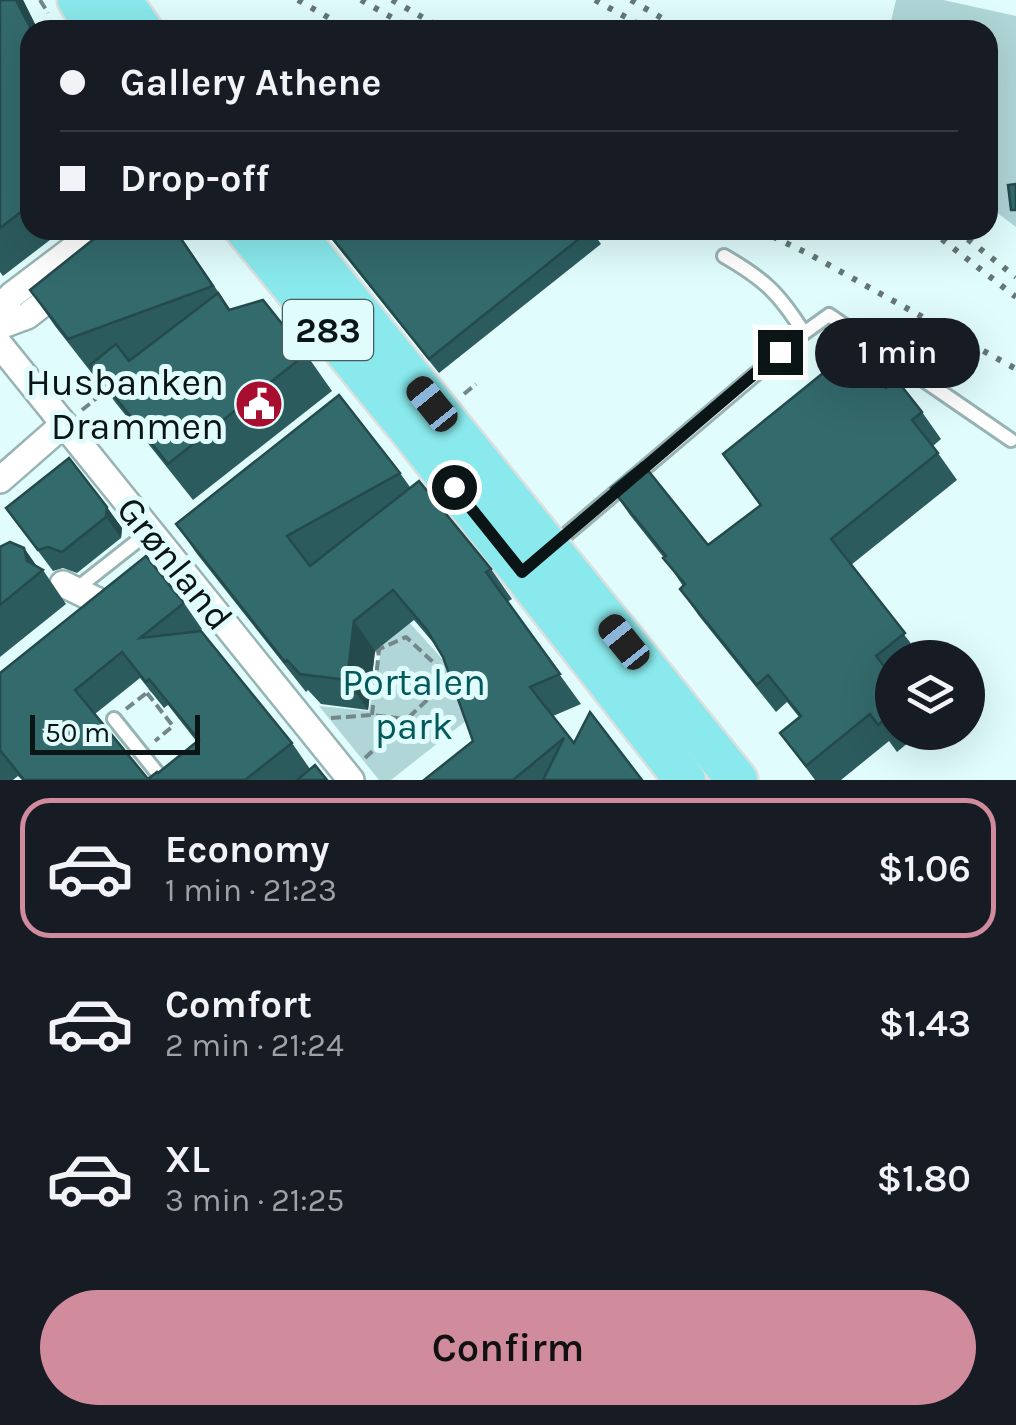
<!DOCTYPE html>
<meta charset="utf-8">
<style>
:root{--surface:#171b24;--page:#242831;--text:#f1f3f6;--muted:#9ea1a6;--line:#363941;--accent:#d08c9d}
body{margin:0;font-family:Karla,sans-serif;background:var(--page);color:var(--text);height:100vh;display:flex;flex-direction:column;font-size:38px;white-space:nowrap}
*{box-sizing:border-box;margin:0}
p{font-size:32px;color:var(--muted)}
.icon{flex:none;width:55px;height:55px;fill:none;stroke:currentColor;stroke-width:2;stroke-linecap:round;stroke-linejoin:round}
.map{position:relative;height:780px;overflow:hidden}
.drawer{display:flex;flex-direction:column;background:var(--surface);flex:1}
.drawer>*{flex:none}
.guide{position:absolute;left:20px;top:20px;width:978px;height:220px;border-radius:30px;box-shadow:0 10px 40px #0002;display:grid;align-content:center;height:220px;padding:0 40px;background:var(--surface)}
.tools{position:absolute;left:875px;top:640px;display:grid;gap:20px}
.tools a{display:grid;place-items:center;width:110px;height:110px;border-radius:50%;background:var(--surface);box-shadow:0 10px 40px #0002;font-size:50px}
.scale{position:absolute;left:30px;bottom:25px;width:170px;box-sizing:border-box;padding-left:10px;border:5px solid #0b1516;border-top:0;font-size:28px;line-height:35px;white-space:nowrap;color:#0b1516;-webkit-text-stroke:8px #e0fcfd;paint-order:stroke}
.end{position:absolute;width:45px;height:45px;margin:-22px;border:12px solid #0b1516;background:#fff;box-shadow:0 0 0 5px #fff}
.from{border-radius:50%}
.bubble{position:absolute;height:70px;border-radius:35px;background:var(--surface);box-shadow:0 10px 40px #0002;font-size:32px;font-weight:600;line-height:70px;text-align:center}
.car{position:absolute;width:30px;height:60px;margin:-30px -15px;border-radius:12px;box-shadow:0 0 8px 2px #0007;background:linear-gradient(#222 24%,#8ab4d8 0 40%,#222 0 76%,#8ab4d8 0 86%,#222 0)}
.guide b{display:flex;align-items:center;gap:35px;height:95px;font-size:38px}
.guide b+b{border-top:2px solid var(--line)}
.guide i{width:25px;height:25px;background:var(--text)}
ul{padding:18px 0 0;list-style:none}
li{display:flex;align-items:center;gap:30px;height:140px;margin:0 20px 15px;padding:0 20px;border:5px solid transparent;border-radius:30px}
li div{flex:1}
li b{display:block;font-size:38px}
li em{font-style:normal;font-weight:600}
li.current{border-color:var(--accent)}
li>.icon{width:90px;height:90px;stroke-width:1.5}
.button{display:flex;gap:20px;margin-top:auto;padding:20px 40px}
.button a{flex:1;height:115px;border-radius:60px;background:var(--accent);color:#111;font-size:40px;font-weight:600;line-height:115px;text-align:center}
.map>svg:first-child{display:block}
.green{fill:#b0d6d7}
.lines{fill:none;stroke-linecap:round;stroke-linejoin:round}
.lane-casing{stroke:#98b3b3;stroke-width:18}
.street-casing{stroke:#98b3b3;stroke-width:30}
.primary-casing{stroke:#dddede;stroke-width:45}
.path{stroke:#748788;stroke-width:4;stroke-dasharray:10 5;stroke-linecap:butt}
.lane{stroke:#fff;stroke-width:12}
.street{stroke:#fff;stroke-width:25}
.primary{stroke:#89e9ec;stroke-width:40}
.rail{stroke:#647677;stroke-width:6;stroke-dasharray:5 10;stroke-linecap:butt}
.wall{fill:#2c5b5d;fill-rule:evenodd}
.shaded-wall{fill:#244a4c}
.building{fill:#336a6c;stroke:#244a4c;stroke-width:2.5;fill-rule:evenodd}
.route{stroke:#0b1516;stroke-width:12}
.labels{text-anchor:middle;stroke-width:10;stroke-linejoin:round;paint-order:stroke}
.shield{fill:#e0fcfd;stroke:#4b5a5b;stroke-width:2.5}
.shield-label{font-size:35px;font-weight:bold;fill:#0b1516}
.poi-label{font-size:38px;fill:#0b1516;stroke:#e0fcfd;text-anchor:end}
.street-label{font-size:38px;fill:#0b1516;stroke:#e0fcfd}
.park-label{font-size:38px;fill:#02585b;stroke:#e0fcfd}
</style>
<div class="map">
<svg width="1016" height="780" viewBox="0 0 1016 780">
<rect width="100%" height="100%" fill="#e0fcfd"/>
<path class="green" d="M896,0H943L1016,16V227L988,206V30H889Z
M408,621L444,661L467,720L391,780H379L319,706L369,711L383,641Z"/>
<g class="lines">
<g class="lane-casing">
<path id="lane" d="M804,333L829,315L1011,440
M555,544L804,333C779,293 764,279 724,256
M80,586L150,531
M114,719L163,780"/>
</g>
<g class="street-casing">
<path id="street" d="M0,308L12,295L98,230
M0,326L27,316L67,285
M0,345L351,780
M0,480L64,424
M63,584L96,600"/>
</g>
<g class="primary-casing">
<path id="primary" d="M78,0L97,30
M121,0L142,30
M246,230L410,430L685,780
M292,230L737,780"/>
</g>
<path class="path" d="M40,0L48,13
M464,394L476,384
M82,410L103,393L111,390
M375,651L406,637L451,679
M147,693L173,726L155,741
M126,709L154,687
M372,715L379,650
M331,718L372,715L406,719
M365,758L453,676"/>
<use href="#lane" class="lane"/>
<use href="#street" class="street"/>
<use href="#primary" class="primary"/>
<path class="rail" d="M298,0L350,30
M361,0L414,30
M392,0L445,30
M595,0L649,30
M631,0L682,30
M759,230L809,254L1016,369
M930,230L1016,297
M956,230L1016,277"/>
</g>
<path class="wall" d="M0,0H23L38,30H30V230H63L3,276L0,272Z
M176,230L230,309L306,354L332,391L193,500L115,402L96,375L94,376L55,326L30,290Z
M324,230H591L601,244L439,373Z
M886,388L922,412L941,439L933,446L957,480L851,565L922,658H892V732H921L897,752L889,741L841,780H815L780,733L799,717L787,702L776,712L699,616L680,589L683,586L664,558L630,515L611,488L708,545L760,506L723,454Z
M69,458L122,528L121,538L77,573L63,568L53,571L6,508Z
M400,473L410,487L491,569L512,599L507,602L581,704L553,716L574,743L642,780H424L473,741L443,657L437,647L414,620L375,651L368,710L321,704L308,690L306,692L197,554L176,524Z
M0,547L24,548L37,567L43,570L66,604L0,657Z
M184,603L202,629L200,631L292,743L310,769L296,780H22L18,776L13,780H0V673ZM140,678L164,708L168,705L197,742L158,773L148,779L95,714Z"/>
<path class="shaded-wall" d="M16,0H23L38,30H31Z
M107,507L122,528L121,538L106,517Z
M24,548L41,572L27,561Z
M354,621L375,651L368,710L347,680Z"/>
<path class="building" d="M0,0H16L31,29L36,27L38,30H30V205L0,228Z
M1016,184V210H1011L1008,185Z
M105,230H175L213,286L68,339L30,290Z
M326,230H590L429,359Z
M218,293L229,310L263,300L306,354L168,464L90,365L116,344L129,361Z
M854,348L886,388L896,379L922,412L912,420L938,453L831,539L905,633L876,656L892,676V713L878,725L870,714L806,766L780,733L801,716L768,675L757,685L680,589L685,584L663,558L666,556L611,488L642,463L708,545L761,505L723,454Z
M339,395L400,473L287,536L310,566L419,481L491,569L486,572L560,674L530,687L574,743L590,712L642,780H543L564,738L513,780H424L473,741L443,657L427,630L393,590L354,621L347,680L300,674L287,660L285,662L176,524Z
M69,458L107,507L106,517L62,552L48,547L38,550L6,508Z
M10,542L24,548L27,561L43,570L0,605V547Z
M146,556L184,603L140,638L201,631L292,743L245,780H24L0,750V673ZM122,652L146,682L149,679L199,740L158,773L157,772L148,779L75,690Z
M315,765L327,780H297Z"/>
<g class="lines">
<path class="route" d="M454,487L522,572L780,352"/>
</g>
<defs>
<g id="civic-disc" transform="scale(2.5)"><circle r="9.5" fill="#a70e30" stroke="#e0fcfd"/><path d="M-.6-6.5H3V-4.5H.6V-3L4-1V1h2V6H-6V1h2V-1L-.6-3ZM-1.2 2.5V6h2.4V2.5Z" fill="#fff"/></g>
</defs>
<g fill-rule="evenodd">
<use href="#civic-disc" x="259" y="404"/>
</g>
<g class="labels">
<rect class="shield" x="283" y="300" width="90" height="60" rx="8"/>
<g class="shield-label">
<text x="328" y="342">283</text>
</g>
<g class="poi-label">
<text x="224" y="395">Husbanken<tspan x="224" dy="44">Drammen</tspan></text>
</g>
<g class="street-label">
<text transform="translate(175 563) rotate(51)" y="13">Grønland</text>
</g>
<g class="park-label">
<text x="414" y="695">Portalen<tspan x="414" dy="44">park</tspan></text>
</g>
</g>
</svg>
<div class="tools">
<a><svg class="icon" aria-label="layers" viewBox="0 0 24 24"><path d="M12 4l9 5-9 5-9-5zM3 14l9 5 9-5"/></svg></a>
</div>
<div class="scale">50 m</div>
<i class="end from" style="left:454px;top:487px"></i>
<i class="end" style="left:780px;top:352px"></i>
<div class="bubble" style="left:815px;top:318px;width:165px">1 min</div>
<i class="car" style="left:432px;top:404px;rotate:321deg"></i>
<i class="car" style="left:624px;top:642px;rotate:321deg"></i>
<div class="guide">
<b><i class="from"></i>Gallery Athene</b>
<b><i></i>Drop-off</b>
</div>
</div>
<section class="drawer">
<ul>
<li class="current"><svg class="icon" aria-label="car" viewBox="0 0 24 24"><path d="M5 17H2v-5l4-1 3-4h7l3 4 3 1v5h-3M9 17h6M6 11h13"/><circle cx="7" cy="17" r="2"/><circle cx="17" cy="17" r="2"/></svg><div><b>Economy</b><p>1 min · 21:23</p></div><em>$1.06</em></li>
<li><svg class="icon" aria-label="car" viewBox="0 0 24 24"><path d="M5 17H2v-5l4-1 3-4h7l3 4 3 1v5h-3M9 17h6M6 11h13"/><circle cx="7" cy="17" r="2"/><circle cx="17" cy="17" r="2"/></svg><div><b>Comfort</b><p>2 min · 21:24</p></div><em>$1.43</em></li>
<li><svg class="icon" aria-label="car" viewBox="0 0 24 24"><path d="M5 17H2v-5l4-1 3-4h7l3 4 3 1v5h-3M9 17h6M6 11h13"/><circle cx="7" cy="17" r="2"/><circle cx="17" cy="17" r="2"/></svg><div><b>XL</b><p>3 min · 21:25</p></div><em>$1.80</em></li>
</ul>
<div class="button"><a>Confirm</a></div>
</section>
